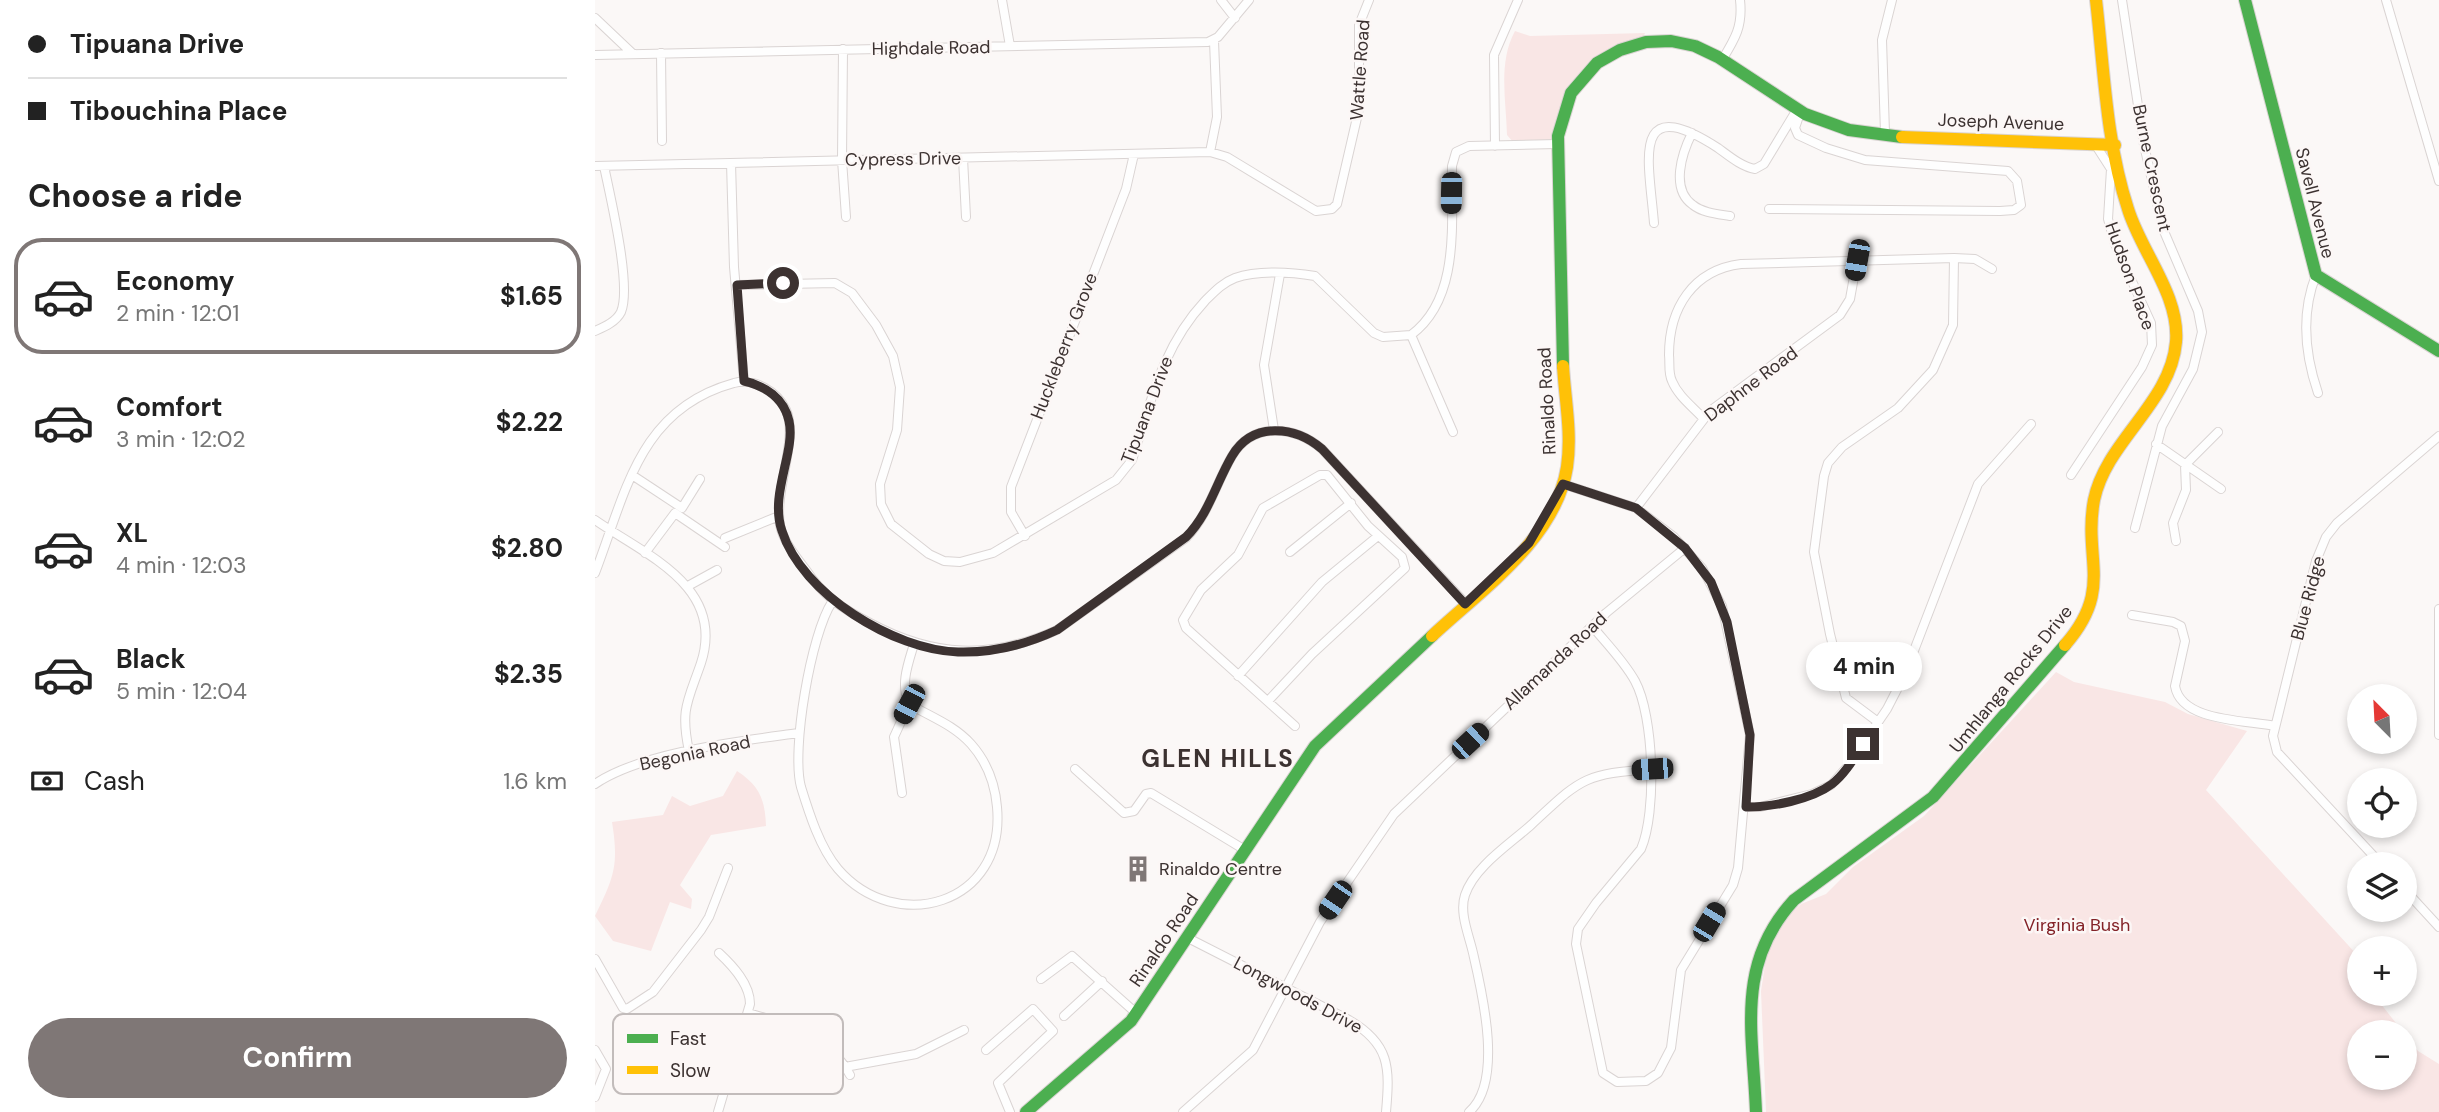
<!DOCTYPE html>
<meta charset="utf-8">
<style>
:root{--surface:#fff;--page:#f6f6f6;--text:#222;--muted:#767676;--line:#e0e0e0;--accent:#7f7776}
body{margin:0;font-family:"DM Sans",sans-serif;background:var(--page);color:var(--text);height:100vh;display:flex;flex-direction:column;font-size:26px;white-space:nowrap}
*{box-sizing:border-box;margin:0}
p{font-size:23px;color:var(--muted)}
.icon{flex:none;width:38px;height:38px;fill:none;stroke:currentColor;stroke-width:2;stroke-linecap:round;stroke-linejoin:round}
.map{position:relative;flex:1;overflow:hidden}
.panel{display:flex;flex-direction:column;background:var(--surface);width:595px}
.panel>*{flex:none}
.guide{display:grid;align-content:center;height:154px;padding:0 28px;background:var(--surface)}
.needle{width:46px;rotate:336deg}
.buttons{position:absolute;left:1752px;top:684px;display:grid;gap:14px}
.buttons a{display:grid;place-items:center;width:70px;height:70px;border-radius:50%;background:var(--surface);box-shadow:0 4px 10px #0003;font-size:35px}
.end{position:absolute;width:32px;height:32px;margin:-16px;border:9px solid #3c3231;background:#fff;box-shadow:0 0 0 4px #fff}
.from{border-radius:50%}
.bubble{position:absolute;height:49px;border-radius:24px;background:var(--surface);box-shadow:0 4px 10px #0003;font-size:23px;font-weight:700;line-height:49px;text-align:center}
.car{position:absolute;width:21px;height:42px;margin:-21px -10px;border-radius:9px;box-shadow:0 0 5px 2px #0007;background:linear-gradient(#222 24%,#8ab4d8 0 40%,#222 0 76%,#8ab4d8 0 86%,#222 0)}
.guide b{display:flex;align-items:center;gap:24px;height:66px;font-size:26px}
.guide b+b{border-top:2px solid var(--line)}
.guide i{width:18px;height:18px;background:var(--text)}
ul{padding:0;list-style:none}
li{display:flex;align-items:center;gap:21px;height:116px;margin:0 14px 10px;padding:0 14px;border:4px solid transparent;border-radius:28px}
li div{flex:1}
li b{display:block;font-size:26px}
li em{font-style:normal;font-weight:700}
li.selected{border-color:var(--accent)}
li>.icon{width:63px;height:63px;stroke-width:1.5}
h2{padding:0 28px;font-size:32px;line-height:84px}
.pay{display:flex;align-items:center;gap:18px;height:77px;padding:0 28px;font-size:26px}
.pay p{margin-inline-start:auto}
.primary-button{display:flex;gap:14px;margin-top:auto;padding:14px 28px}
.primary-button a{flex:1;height:80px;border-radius:42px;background:var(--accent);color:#fff;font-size:28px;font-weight:700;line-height:80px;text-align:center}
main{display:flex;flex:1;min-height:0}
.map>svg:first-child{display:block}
.green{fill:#f9e6e5}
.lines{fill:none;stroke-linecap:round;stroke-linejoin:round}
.street-casing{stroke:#dad4d3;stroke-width:10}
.fast-casing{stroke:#dad4d3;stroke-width:14}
.slow-casing{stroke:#dad4d3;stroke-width:14}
.street{stroke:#fefefe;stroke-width:8}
.fast{stroke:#4caf50;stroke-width:12}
.slow{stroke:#ffc107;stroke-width:12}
.route{stroke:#3c3231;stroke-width:9}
.labels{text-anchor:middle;stroke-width:5;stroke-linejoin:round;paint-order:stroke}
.street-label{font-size:18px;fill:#3c3231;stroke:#fcf7f6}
.poi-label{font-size:18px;fill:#3c3231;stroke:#fcf7f6;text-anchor:start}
.park-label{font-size:18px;fill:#832328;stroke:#fcf7f6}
.district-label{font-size:24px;font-weight:bold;letter-spacing:2px;fill:#3c3231;stroke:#fcf7f6}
.key{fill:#fcf7f6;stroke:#c2bcbb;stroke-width:2}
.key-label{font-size:19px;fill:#3c3231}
</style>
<main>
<section class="panel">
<div class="guide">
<b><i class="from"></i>Tipuana Drive</b>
<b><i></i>Tibouchina Place</b>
</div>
<h2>Choose a ride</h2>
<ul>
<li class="selected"><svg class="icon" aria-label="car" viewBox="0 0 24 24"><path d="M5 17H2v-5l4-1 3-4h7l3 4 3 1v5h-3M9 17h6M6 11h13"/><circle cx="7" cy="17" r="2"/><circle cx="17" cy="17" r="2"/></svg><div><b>Economy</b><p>2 min · 12:01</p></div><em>$1.65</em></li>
<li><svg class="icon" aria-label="car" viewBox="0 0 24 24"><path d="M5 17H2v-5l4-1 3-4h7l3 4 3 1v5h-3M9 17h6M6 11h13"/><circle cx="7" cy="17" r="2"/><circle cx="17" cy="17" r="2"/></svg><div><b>Comfort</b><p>3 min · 12:02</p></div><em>$2.22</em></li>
<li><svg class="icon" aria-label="car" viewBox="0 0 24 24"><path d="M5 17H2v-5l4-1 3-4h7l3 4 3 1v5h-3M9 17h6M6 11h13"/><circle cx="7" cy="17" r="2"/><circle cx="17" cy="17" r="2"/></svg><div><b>XL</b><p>4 min · 12:03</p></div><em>$2.80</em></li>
<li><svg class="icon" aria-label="car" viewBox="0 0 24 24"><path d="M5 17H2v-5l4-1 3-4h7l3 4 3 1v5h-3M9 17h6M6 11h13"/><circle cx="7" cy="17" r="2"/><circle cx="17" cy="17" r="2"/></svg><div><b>Black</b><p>5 min · 12:04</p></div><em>$2.35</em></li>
</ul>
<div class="pay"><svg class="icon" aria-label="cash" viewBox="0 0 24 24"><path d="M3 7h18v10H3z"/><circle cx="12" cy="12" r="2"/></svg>Cash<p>1.6 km</p></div>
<div class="primary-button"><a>Confirm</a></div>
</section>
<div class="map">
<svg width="1844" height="1112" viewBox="0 0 1844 1112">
<rect width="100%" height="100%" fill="#fbf8f7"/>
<path class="green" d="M920,31L935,36L1050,33L1048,38L993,72L968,108L965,143L918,142L912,135C911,100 903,62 920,31Z
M1461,672L1479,682L1570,702L1593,714L1652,731L1611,790L1764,957V994H1778L1808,1032H1764V1078H1810V1034L1823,1051L1844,1064V1112H1171L1166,991L1172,952L1184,924L1206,904L1231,894L1258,867L1329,816Z
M142,771C165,786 170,800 171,826L116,835L85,885L97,899L96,909L75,902L56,951L18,941L0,916C19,877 24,866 17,822L68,815L77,796L95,806L128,796Z"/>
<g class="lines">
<g class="street-casing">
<path id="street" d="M407,0L415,46
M626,0L640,18
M1527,0L1549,145L1568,229L1603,311L1607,332L1598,369L1567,426L1540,528
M1791,0L1844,181
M0,18L38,54
M248,49L247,160L251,217
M66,53L67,141
M0,55L613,42L623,37L654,0
M1127,60C1140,39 1148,26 1145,0
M1097,133C1087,153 1075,189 1098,205C1108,213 1123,214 1135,216
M1290,133L1287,40L1297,0
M900,146L899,55L923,0
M615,152L622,117L619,41
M368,158L371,217
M136,163L139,267L149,381
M0,166L615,152L632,157L721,211L737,209L742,204L764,109V25L774,0
M1174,209L1405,211L1419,210L1426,205L1422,181L1413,171L1270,160L1231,148L1203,135L1200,128L1205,113
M1059,223C1054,161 1035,91 1123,148C1134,156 1147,167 1160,169L1169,164L1201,111
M1721,275C1706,313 1710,355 1723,393
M142,285L240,283L257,293L281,325L298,356L305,387L302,430L285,484L286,504L296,524L334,554L349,561L365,562L398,553L521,480L537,460C556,402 567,347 610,301C619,292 627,283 640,278C663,270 696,272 720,276L779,333L788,337L816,335C866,298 856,222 857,166L861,152L874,146L962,144
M0,331C9,327 21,322 26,312C37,286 15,196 9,166
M816,335L858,432
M1108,418C1098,407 1083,396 1077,381C1073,373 1075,363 1074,355C1074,308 1098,270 1146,264L1359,258L1380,259L1397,269
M679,430L669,365L685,274
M1561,444L1626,489
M37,475L87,508L105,479
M1476,475L1547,367L1557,345L1556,323L1520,244L1513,219L1516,169L1500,144
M968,484L1041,508L1079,537L1107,568L1127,606L1155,735L1143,868L1138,885L1086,970L1076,1048L1063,1073L1051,1081L1022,1082L1008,1073L981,944L983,929L1001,903L1046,849C1062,812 1059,716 1040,681C1029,661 1011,643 997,626
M1041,508L1115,411L1245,315L1255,299L1262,260
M0,520C50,555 131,586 106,663C93,701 85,709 94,751
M430,536L416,512V487L531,189L539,154
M130,538L184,516
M1581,541L1578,523L1591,490L1590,465L1623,432
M695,552L756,503
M50,553L80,513L130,547
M0,573C31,492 44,409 139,383C159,378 182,391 191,410C204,439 179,489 185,525C188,541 201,557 211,570C228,596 248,609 275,623C338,657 395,660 462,630L591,538C614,514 621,483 637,456C658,421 700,426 727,449L871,604
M93,586L122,570
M237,602C216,634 196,750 206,787C214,813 225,848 243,869C301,936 411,905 402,807C400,783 392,762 376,744C359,725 336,717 314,704C305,684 313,664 319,644
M1844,609V735
M1537,615L1578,622L1586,626L1590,641L1580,686C1586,722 1651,720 1680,726
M643,676L727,582L783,536
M673,701L717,654L810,568L807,557L773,526L732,475H725L668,508L643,555L606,590L588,620L591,628L700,726
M1283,722L1251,698L1235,634L1219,552L1229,476L1233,463L1247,447L1303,408L1338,370L1358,325L1359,258
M480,769L529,813L539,811L551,794L556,793L650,850
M0,784C47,752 146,741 203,733
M307,793L299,737L314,704
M1151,807H1165L1217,794L1236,785L1253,766L1292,709L1310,674L1383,484L1436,424
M1786,864L1682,752L1678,736L1721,561L1731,537L1742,523L1844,436
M1810,890L1844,927
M593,938L754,1020C795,1044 795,1067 791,1112
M0,959L28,1008L32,1009L58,992L106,930L114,917L133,868
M446,979L477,956L541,1013
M153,1013C193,1024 234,1036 255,1075
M469,1016L507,981
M0,1050L11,1069L0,1097
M391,1050L438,1009L458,1031L403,1083L415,1112
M250,1067L321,1054L369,1030
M123,1112L155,1004C155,984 138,966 124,953
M588,1112L658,1050L725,922L799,814L1011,613L1090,548
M874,1112C909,1082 887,992 878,953C874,935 864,913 870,895C879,867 915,844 936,825C986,779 987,774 1057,769"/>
</g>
<g class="fast-casing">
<path id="fast" d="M1650,0L1721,275L1844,351
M968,366L963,136L976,93L1002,63L1025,50L1051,42L1076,41L1100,46L1123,57L1210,114L1254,130L1307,137
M431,1112L536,1021L720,746L837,636
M1161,1112C1158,1032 1140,964 1199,900L1338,797L1470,645"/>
</g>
<g class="slow-casing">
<path id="slow" d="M1307,137L1520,145
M837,636C886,590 961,539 972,467C977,434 970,399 968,366
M1470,645C1519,589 1488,560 1499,500C1511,441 1576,403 1581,342C1585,295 1546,252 1533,209C1511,142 1509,69 1501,0"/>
</g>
<use href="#street" class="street"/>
<use href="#fast" class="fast"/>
<use href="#slow" class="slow"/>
</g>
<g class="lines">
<path class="route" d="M188,283L142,285L149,381C170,386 189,398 194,421C201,452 174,494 187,531C207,594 299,650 363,652C397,653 432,644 462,630L591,537C614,514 621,483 637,456C658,421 700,426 727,449L870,604L934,543L968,484L1041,508L1090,548L1116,582L1132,622L1155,735L1151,807C1176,807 1216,800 1237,784C1250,774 1259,758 1268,744"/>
</g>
<defs>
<g id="building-bare" transform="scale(2.1)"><path d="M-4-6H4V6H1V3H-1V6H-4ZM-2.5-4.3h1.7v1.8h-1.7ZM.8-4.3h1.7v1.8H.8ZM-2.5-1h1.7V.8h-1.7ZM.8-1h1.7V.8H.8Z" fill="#7f7776" stroke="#fcf7f6" stroke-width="2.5" paint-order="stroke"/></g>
</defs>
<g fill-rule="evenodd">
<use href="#building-bare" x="543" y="869"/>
</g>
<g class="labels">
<g class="street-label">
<text transform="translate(336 48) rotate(-1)" y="6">Highdale Road</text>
<text transform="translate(765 70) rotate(-86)" y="6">Wattle Road</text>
<text transform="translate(1406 122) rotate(2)" y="6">Joseph Avenue</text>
<text transform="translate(308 159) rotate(-1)" y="6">Cypress Drive</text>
<text transform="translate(1557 168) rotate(78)" y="6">Burne Crescent</text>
<text transform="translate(1720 203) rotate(76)" y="6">Savell Avenue</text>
<text transform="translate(1535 276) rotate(70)" y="6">Hudson Place</text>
<text transform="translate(469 346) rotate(-69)" y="6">Huckleberry Grove</text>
<text transform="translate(1156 384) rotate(-37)" y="6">Daphne Road</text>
<text transform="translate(952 401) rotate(-93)" y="6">Rinaldo Road</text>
<text transform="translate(552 410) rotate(-69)" y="6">Tipuana Drive</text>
<text transform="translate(1713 598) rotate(-75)" y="6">Blue Ridge</text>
<text transform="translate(960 661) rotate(-43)" y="6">Allamanda Road</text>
<text transform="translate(1416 679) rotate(-51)" y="6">Umhlanga Rocks Drive</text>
<text transform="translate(100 753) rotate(-12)" y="6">Begonia Road</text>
<text transform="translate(569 940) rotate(-56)" y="6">Rinaldo Road</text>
<text transform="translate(703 995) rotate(28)" y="6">Longwoods Drive</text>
</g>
<g class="poi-label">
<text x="564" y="875">Rinaldo Centre</text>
</g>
<g class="park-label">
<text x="1482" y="931">Virginia Bush</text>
</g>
<g class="district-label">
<text x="623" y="767">GLEN HILLS</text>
</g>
</g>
<rect x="18" y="1014" width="230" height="80" rx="10" class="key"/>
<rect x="32" y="1034" width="31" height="9" fill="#4caf50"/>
<rect x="32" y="1066" width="31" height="8" fill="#ffc107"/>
<g class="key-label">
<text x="75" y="1045">Fast</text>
<text x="75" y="1077">Slow</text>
</g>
</svg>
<div class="buttons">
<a><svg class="needle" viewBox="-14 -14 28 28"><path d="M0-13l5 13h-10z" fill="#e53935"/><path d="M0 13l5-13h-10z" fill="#767676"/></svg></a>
<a><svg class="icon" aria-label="locate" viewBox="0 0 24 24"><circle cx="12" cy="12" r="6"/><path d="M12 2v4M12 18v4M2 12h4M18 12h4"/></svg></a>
<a><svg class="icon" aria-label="layers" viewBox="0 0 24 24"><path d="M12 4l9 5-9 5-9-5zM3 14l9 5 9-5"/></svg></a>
<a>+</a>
<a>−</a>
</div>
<i class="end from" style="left:188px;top:283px"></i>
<i class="end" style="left:1268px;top:744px"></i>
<div class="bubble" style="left:1211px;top:642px;width:116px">4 min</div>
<i class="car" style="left:856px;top:193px;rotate:181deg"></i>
<i class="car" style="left:1262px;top:260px;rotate:190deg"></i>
<i class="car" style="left:314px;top:704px;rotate:208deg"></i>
<i class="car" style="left:875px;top:741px;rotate:47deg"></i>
<i class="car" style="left:1057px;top:769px;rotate:266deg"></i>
<i class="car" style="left:740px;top:900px;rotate:214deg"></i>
<i class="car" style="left:1114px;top:922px;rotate:31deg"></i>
</div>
</main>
